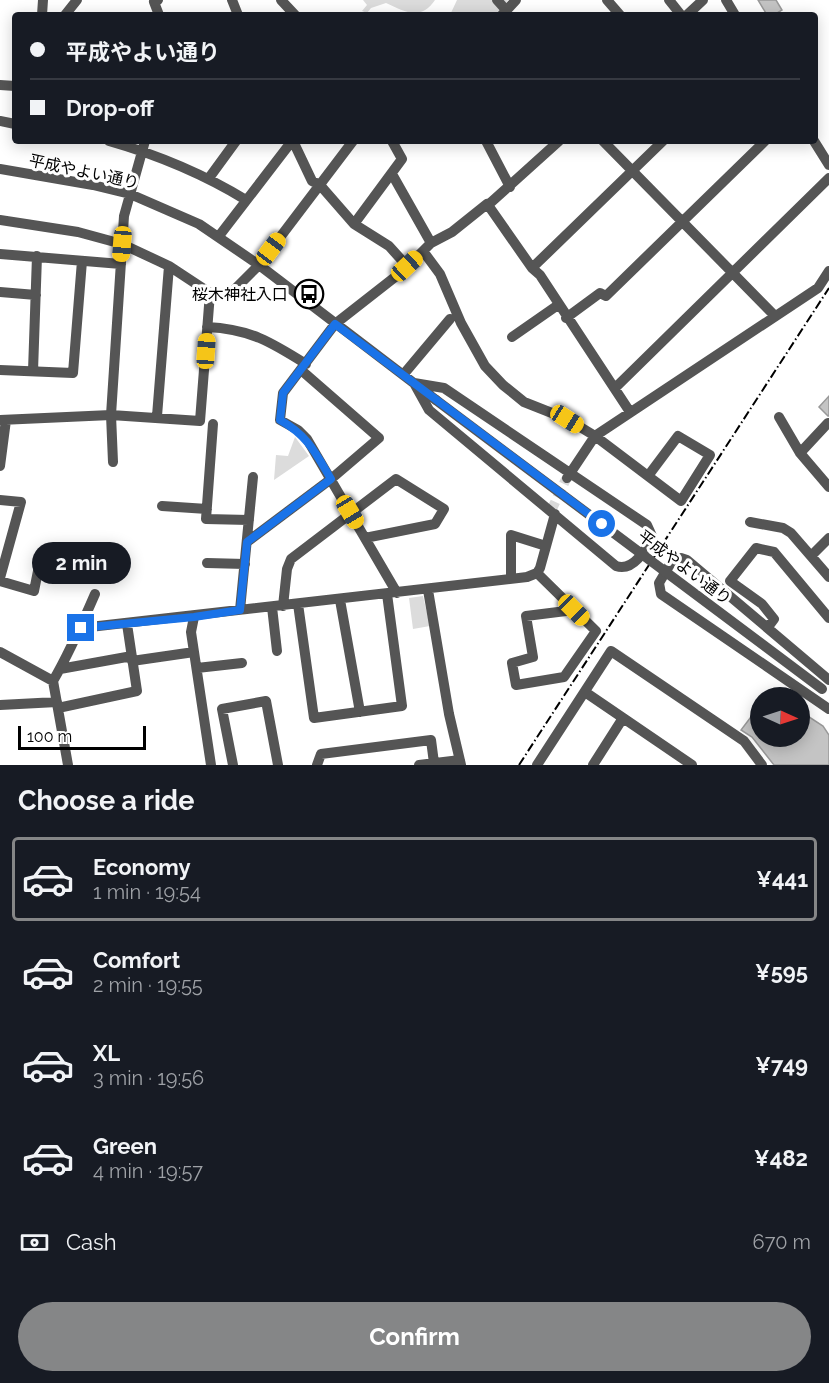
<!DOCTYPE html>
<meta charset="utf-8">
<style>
:root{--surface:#171b24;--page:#242831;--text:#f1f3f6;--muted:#9ea1a6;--line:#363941;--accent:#858687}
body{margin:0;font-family:Raleway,"Noto Sans JP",sans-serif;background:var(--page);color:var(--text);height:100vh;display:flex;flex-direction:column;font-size:22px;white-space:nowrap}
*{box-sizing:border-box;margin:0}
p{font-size:20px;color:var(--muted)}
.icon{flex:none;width:33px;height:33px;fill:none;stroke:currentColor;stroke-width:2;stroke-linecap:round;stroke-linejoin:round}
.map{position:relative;height:765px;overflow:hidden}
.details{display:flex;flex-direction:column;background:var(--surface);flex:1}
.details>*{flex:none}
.banner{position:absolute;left:12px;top:12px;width:806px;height:132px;border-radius:6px;box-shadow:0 3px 15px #0003;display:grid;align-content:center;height:132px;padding:0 18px;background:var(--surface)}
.needle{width:39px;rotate:93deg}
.tools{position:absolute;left:750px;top:687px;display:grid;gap:12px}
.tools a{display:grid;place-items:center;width:60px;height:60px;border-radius:50%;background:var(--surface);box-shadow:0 3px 15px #0003;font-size:30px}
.scale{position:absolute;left:18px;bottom:15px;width:128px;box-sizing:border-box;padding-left:6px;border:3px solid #000;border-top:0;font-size:16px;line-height:21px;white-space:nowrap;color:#000;-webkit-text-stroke:4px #fff;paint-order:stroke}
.end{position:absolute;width:27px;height:27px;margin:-14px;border:8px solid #1a73e8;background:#fff;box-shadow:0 0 0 3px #fff}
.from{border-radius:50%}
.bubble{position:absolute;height:42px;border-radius:21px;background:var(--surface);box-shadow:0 3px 15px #0003;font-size:20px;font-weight:700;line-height:42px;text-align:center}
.car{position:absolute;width:18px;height:36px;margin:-18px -9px;border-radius:8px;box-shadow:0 0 4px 2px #0007;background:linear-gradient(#f5c518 24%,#345 0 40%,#f5c518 0 76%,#345 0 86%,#f5c518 0)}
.banner b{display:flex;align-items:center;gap:21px;height:57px;font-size:22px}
.banner b+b{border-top:2px solid var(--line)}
.banner i{width:15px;height:15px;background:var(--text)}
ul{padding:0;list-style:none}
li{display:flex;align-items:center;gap:18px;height:84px;margin:0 12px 9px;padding:0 6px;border:3px solid transparent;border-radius:6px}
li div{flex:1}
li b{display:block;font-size:22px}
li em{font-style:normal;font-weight:700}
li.current{border-color:var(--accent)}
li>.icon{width:54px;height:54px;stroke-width:1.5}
h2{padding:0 18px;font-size:27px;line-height:72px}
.pay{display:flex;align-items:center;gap:15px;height:66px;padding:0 18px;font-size:22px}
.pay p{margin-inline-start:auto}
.cta{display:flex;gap:12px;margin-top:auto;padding:12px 18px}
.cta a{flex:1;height:69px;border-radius:36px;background:var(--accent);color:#fff;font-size:24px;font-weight:700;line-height:69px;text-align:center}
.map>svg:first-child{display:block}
.green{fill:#dcdcdc}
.building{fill:#c4c4c4;stroke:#999;stroke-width:1.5}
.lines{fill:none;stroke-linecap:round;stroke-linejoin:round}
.minor-tunnel{stroke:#d9d9d9;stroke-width:10;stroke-dasharray:10 5;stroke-linecap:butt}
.minor{stroke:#555;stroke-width:10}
.rail{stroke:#000;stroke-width:2;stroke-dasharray:9 3 1.5 3;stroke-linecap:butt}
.minor-bridge{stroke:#555;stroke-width:10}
.route{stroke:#1a73e8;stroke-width:8}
.labels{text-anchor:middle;stroke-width:6;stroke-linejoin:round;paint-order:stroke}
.street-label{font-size:16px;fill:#000;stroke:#fff}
.poi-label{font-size:16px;fill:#000;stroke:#fff;text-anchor:end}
</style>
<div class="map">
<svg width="829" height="765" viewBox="0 0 829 765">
<rect width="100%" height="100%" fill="#fff"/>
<path class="green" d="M363,0H435C421,21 405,12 386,3L371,8L367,13L362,11L367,5Z
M457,0H508L498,15H450Z
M295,437L309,456L274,480L276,455L288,456Z
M423,596L430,626L413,629L409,598Z"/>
<path class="building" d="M758,0H776L782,10L774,15H767Z
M829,396V416H828L819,407Z
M760,705V736H800V711L823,726L829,735V765H774L752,737L741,730Z"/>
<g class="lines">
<path class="minor-tunnel" d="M551,511L566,479"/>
<path class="minor" d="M158,0L154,2L159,15
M232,0L238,15
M281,0L295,15
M497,0L506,10
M607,0L620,15
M669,0L681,15
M726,0L735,15
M42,15L43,0
M65,15L77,0
M502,15L516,0
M687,15L703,0
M0,85L15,86
M0,121L15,124
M109,141C158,155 202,173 246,200
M293,141L312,181L320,185L354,224L389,246L407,266
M486,141L510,187
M603,141L775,316
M814,141L829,165
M0,169L93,185L130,194L199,224L259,265L436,400
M392,174L431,243
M209,178L236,141
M488,205L532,268L540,275L630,412
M0,220L78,232L122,244L169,266L210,293L230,294L259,265L353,141
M354,224L402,159L392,141
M219,236L292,141
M423,251L440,274L461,323L485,366L503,385L524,402L567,419L595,436L681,501L710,455L678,436L648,476
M0,254L121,264
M532,268L663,141
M0,292L36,295
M566,318L600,293L606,296L765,141
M207,327C250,329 271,342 306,364
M512,337L558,305
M0,370L73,373L82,261
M33,371L37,256
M403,375L450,319
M414,383L444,388L647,525L652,536C646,550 633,572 616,566L429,410Z
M615,388L829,178
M157,416L169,266
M779,417L800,453L829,487
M0,420L111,415L200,421L210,293
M213,424L206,519L249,520
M800,453L828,423
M113,462L111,415L124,216L145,141
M0,466L6,420
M567,478L595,436L818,288L829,271
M0,500L21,502L0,578
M162,506L207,509
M750,522L783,528L791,533L829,577
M247,542L331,479L379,438L301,370
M811,556L829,538
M207,563L245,564
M537,573L596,631L564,677L516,685L512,663L533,657L526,616L574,610
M511,579V535L546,546
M0,581L34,591L40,561
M428,590L449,714L461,765
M397,593L307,439L298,430L280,420L283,393L335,324L404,270L431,243L452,232L487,204L488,205L559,141
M340,600L360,712
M298,604L314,718L402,706L387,594
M283,606L287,569L291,559L396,479L444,509L435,524L365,538
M272,607L277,651
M240,610L253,477
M194,617L191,632L211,765
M768,627L774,619L762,604L730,581L756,548L774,552L829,618
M81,628L527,577L537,573L540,568L555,514
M0,652L53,681C70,652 82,624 95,594
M132,661L194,652
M197,668L242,663
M60,669L132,656
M829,680L687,560L681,558L672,561L659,583L661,594L829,709
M53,681L68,765
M585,692L692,765
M0,705L57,702
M58,708L137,691L127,624
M233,765L222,709L266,701L278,765
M317,765L321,754L431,740L434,763
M419,765L460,760
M537,765L611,651L744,741L762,765
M593,765L623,718"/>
<path class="rail" d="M519,765L829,288"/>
<path class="minor-bridge" d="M436,400L822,689"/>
</g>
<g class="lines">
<path class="route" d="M81,628L194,617L240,610L247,542L331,479C315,452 308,436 280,420L283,393L335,324L602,524"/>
</g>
<defs>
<g id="bus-ring" transform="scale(1.5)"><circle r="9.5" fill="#fff" stroke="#000" stroke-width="1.5"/><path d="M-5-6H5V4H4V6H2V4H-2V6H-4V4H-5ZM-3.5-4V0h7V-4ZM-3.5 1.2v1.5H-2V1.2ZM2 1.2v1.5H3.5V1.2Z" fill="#000"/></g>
</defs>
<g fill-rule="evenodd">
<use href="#bus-ring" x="309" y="294"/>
</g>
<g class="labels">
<g class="street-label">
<text transform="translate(84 171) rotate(12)" y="6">平成やよい通り</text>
<text transform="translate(685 567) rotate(37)" y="6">平成やよい通り</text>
</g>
<g class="poi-label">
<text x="288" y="300">桜木神社入口</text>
</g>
</g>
</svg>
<div class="tools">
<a><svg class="needle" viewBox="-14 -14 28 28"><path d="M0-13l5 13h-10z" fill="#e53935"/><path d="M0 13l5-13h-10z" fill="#9ea1a6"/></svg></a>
</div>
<div class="scale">100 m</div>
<i class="end from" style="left:602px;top:524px"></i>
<i class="end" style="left:81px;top:628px"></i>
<div class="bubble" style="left:32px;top:542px;width:99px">2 min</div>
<i class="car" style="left:122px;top:244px;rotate:185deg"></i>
<i class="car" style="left:271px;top:249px;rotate:37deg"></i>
<i class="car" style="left:407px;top:266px;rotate:47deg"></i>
<i class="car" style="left:206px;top:351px;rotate:4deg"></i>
<i class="car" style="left:567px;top:419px;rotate:122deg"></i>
<i class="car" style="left:350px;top:512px;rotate:149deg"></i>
<i class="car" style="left:574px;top:610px;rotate:135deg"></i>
<div class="banner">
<b><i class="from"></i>平成やよい通り</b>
<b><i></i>Drop-off</b>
</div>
</div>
<section class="details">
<h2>Choose a ride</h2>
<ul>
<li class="current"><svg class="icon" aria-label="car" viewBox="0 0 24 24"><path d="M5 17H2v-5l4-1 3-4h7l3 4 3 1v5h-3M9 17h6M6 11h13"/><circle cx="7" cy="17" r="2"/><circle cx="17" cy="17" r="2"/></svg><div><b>Economy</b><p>1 min · 19:54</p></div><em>¥441</em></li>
<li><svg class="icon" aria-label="car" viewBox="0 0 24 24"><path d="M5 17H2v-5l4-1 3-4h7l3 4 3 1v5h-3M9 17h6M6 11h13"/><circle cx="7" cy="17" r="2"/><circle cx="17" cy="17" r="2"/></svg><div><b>Comfort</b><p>2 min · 19:55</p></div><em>¥595</em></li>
<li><svg class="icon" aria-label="car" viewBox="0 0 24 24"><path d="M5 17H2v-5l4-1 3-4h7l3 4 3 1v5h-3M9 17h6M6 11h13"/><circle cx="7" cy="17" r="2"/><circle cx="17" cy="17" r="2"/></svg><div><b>XL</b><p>3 min · 19:56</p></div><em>¥749</em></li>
<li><svg class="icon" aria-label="car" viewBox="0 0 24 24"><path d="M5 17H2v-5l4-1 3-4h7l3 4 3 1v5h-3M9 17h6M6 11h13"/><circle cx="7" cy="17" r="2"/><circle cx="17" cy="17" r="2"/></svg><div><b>Green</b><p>4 min · 19:57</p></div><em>¥482</em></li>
</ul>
<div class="pay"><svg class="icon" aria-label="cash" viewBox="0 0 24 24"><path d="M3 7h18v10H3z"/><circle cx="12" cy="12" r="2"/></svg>Cash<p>670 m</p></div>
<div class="cta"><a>Confirm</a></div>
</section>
